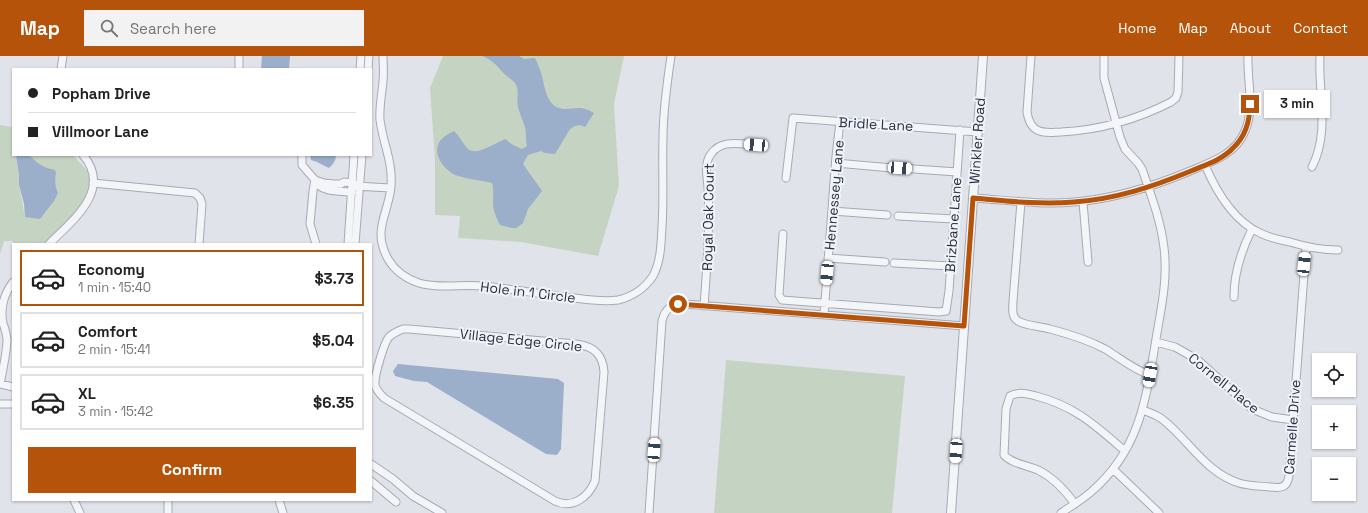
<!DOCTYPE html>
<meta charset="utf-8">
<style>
:root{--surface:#fff;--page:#f2f2f2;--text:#222;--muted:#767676;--line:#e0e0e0;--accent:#b45309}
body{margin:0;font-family:"Space Grotesk",sans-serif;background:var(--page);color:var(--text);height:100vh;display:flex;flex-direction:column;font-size:15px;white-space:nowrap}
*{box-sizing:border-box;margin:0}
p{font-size:13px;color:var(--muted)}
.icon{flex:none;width:22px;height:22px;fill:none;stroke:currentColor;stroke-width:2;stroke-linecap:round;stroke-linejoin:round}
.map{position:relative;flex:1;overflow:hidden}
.panel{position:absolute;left:12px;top:187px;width:360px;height:258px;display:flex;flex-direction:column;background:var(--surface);border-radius:0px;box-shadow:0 1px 3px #0004}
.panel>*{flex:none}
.guide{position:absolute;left:12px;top:12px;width:360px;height:88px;border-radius:0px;box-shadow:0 1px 3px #0004;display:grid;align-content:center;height:88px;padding:0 16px;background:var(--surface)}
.buttons{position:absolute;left:1312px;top:297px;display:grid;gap:8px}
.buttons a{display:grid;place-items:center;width:44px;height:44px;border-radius:0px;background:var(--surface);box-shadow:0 1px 3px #0004;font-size:20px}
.end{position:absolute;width:18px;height:18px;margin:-9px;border:5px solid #b45309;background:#fff;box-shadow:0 0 0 2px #fff}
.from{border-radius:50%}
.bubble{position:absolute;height:28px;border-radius:0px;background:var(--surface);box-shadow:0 1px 3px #0004;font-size:13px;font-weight:600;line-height:28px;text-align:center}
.car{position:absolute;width:12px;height:24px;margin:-12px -6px;border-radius:5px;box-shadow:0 0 3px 1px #0007;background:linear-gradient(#fff 24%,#345 0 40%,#fff 0 76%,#345 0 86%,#fff 0)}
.guide b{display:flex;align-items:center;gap:14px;height:38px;font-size:15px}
.guide b+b{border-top:1px solid var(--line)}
.guide i{width:10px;height:10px;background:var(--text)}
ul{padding:7px 0 0;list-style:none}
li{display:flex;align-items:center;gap:12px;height:56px;margin:0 8px 6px;padding:0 8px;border:2px solid var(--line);border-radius:0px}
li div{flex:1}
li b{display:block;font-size:15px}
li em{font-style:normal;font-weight:600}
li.current{border-color:var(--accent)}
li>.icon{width:36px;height:36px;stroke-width:1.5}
.primary-button{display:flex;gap:8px;margin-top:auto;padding:8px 16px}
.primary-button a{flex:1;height:46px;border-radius:0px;background:var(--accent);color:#fff;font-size:16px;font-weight:600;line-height:46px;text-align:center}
header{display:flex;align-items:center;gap:24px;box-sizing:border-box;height:56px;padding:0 20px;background:var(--accent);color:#fff}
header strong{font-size:19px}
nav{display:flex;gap:22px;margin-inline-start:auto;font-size:14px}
.search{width:280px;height:36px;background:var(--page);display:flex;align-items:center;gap:10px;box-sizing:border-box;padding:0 14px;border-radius:0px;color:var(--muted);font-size:15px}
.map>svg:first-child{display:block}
.green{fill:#c5d4c2}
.water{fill:#9baeca}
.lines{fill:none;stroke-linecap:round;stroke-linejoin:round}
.minor-casing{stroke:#a6aab4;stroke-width:9}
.tertiary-casing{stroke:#a6aab4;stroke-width:10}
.minor{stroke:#f4f5f8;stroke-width:7}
.tertiary{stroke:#f4f5f8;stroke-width:8}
.route{stroke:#b45309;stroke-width:5}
.labels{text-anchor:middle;stroke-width:4;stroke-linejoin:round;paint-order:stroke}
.street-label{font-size:14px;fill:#293042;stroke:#f0f3f7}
</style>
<header>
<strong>Map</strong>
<div class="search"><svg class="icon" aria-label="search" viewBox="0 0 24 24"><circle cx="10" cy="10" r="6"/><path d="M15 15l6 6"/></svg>Search here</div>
<nav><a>Home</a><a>Map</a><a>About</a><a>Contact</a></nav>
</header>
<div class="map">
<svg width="1368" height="457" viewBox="0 0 1368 457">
<rect width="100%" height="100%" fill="#e1e3ea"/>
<path class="green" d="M443,0H624L614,48L619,130L598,200L521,186L458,182L460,160L435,159V104L430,32Z
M0,69L13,71V99H16L19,119V129L25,161L58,137C55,130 55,125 56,117L37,108L29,99H73C77,104 84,110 87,115C100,144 59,169 44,188H15L12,185H4L0,198Z
M726,304L905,320L892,457H714Z"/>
<path class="water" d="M262,0H290L289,13H261Z
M482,0H519L524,3L535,2C538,8 540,14 542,20C545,33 547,52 564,53C578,53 580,49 594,57L585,71L580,69L575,70L570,73L555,98L545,97L541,95L528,99L523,108L542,135L528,153L523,167L516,172H512L500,169C497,163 493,155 493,147C493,140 494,134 492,127C480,124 466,123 455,119C445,114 434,101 438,89C440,82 448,78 454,75C459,80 463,87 467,92C475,102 496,86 505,83L513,89L522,93L527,90C526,86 526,82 526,78C526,69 520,60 518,51C516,44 520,34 515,27C514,25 510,23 508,21C497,12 496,5 482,0Z
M16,99H29C37,107 43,112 55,114L56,117C55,124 55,130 58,137L54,145L40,163L25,161L24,148L19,129V119Z
M310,99H336C336,105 333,108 329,112L317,106L311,104Z
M398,308L558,323L564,327L561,393L557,399L546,398L427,326L414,325L395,320L393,315Z"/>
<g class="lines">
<g class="minor-casing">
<path id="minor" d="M383,0C383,8 384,17 383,25C382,38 379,51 380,64C383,88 393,105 391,131C388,159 372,174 388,203C395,215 407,223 419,227C439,233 462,228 483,230C514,233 545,239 575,242C589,244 604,246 618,244C632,241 645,232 653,220C661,205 661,188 662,171C664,141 662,112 663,82C663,54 667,27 671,0
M1031,0L1027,56C1028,63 1030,70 1037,74C1044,78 1054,76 1061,76C1100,74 1136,64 1171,46L1176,42L1178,36L1179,0
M61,13L63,0
M239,13V0
M360,13L361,0
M368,13L369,0
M302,99V109L315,124L324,127L334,128H341L344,126L353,127
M836,107L892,112
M1205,109C1216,135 1234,165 1260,177C1270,182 1280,184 1290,186C1306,191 1321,194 1338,194
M1312,111C1330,76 1318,37 1320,0
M900,112L957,116
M786,122L793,62L978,76
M315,124L313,135L310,168L316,188
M315,124C321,137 339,135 352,136
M93,127L195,137L200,142L202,148L199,188
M355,130L390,132
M973,142C1007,144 1040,149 1074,146C1115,143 1152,131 1190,115C1212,106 1236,98 1245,75C1255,53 1247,24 1248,0
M1021,146L1013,245C1013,252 1011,261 1018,265C1026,270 1040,270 1050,273C1069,278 1088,284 1105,293C1120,302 1134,314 1150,319
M1083,146L1088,206
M832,155L887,159
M898,160L954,163
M783,178L779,239L782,244L939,256L946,255L949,235L960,74
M49,188C72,165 113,134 83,99
M348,188L354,99
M355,188L362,99
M828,202L885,206
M894,207L951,210
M1234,241C1234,216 1241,195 1252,173
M704,250C707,210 710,171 708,131C707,120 704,107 711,98C721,83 741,88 756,89
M824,259L836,100L840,66
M403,273H409L576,288C593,290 603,298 604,316L595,425C588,442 572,453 555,445L384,342C380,338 376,334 375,329C374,320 384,287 389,281C393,277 398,275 403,273Z
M1156,286L1175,291L1198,304L1252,353L1272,361L1293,364
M0,328C3,314 6,300 7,285C7,279 5,273 3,267C0,252 4,238 13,226
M0,328L13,331
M0,348H13
M1143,354C1150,357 1157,359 1162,363C1189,384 1206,417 1239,427C1248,430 1259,430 1269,431C1280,432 1287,433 1289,420L1306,191
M371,408L393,423L413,440L442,457
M1113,413L1159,457
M371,425L396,446
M74,444L80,457
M168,444V457
M279,444L283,457
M1075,448C1065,434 1054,422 1038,414C1027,409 1012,408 1004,399L1006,353L1010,340C1019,335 1027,338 1036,340C1075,350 1096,370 1125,395
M649,457L662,265C665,252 672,248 685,248L964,270
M1061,457C1071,450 1082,444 1091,436C1140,394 1146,343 1156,283C1161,253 1168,223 1164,192C1161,165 1151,139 1142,113L1138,107L1125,93L1120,81L1104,22V0"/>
</g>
<g class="tertiary-casing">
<path id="tertiary" d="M951,457L983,0"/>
</g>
<use href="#minor" class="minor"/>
<use href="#tertiary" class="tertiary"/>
</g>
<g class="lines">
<path class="route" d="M678,248L964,270L973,142C1007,145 1040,149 1074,146C1116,143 1152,131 1191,115C1205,109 1222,104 1233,92C1246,80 1250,65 1250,48"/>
</g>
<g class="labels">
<g class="street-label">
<text transform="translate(876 68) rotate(3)" y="5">Bridle Lane</text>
<text transform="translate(977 85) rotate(-86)" y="5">Winkler Road</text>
<text transform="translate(834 139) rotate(-85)" y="5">Hennessey Lane</text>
<text transform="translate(708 161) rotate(-89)" y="5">Royal Oak Court</text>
<text transform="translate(953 169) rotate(-86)" y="5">Brizbane Lane</text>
<text transform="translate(528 236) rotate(7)" y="5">Hole in 1 Circle</text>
<text transform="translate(521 284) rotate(6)" y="5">Village Edge Circle</text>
<text transform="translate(1224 327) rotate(39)" y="5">Cornell Place</text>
<text transform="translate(1292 371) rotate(-86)" y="5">Carmelle Drive</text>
</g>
</g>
</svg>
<div class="buttons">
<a><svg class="icon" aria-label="locate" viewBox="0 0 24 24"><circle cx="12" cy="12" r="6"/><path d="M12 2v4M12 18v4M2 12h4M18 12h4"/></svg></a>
<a>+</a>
<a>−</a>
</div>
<i class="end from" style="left:678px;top:248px"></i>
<i class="end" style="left:1250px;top:48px"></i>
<div class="bubble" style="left:1264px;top:34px;width:66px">3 min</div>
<i class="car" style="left:756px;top:89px;rotate:274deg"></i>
<i class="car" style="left:900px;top:112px;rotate:94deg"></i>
<i class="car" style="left:1304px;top:208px;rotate:6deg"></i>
<i class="car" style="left:827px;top:217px;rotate:185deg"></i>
<i class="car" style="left:1150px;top:319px;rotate:190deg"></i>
<i class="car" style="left:654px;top:394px;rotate:4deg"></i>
<i class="car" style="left:956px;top:395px;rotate:184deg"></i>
<div class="guide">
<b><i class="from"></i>Popham Drive</b>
<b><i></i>Villmoor Lane</b>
</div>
<section class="panel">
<ul>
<li class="current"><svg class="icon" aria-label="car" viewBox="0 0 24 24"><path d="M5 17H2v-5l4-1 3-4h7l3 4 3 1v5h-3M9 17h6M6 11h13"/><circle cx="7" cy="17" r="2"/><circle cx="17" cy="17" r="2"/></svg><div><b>Economy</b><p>1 min · 15:40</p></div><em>$3.73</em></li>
<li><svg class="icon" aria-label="car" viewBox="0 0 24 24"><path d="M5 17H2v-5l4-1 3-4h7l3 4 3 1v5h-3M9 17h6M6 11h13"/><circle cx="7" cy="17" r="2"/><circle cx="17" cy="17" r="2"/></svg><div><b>Comfort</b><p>2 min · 15:41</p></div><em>$5.04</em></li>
<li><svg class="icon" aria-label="car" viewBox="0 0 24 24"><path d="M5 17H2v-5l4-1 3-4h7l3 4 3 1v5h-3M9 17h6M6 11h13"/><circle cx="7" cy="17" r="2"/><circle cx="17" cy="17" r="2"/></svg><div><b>XL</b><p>3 min · 15:42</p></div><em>$6.35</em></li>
</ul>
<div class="primary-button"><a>Confirm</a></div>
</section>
</div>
